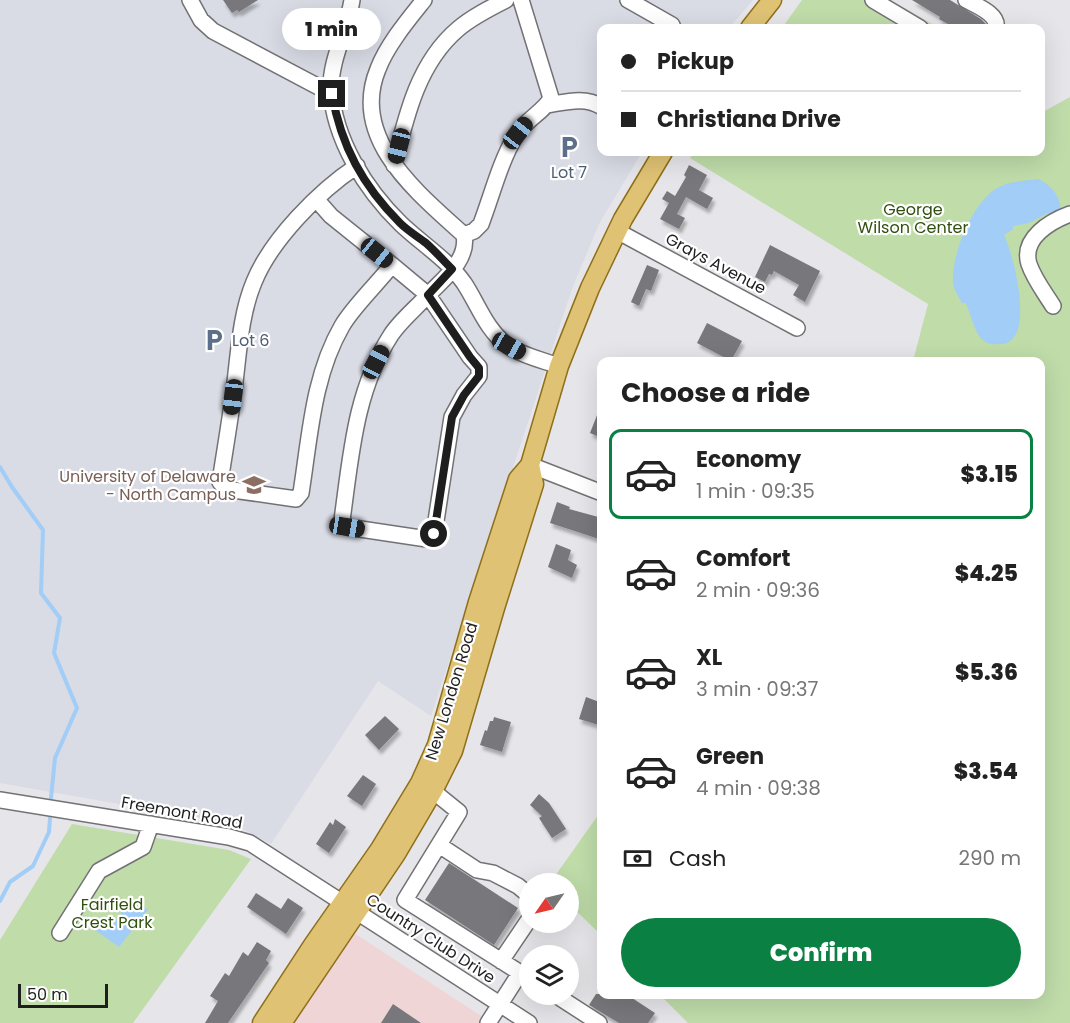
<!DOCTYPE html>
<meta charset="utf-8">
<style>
:root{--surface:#fff;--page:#f6f6f6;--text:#222;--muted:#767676;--line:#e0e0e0;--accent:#0b8043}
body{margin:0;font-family:Poppins,sans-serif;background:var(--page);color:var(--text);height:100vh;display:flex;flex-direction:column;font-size:22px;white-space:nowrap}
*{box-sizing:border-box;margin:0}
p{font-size:20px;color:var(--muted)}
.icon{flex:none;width:33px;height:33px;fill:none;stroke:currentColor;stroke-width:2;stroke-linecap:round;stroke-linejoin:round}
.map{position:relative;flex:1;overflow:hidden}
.drawer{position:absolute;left:597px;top:357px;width:448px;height:642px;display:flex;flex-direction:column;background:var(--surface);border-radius:12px;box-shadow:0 6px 24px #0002}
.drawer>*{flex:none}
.banner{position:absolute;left:597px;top:24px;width:448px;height:132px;border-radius:12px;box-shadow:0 6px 24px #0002;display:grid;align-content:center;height:132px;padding:0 24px;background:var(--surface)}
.needle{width:39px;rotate:236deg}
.controls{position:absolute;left:519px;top:873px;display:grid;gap:12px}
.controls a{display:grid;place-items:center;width:60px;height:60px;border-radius:50%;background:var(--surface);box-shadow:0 6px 24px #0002;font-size:30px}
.scale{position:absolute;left:18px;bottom:15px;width:90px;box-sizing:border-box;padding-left:6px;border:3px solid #1e1e1f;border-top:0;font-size:16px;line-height:21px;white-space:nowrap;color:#1e1e1f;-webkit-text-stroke:4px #fff;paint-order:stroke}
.end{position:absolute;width:27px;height:27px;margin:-14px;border:8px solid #1e1e1f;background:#fff;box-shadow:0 0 0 3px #fff}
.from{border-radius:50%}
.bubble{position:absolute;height:42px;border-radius:21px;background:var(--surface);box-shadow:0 6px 24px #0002;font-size:20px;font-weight:800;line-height:42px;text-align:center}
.car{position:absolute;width:18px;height:36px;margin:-18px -9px;border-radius:8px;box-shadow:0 0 4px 2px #0007;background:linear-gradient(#222 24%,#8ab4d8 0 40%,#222 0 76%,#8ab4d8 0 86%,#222 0)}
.banner b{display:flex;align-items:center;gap:21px;height:57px;font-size:22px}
.banner b+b{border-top:2px solid var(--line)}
.banner i{width:15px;height:15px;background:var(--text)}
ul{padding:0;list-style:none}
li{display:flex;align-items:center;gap:18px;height:90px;margin:0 12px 9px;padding:0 12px;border:3px solid transparent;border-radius:12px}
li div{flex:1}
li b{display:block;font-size:22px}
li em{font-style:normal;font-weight:800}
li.on{border-color:var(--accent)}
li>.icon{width:54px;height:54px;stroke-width:1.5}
h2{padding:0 24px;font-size:27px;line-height:72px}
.pay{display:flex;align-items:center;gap:15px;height:66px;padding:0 24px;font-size:22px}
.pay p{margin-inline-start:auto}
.button{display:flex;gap:12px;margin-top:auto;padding:12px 24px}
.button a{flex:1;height:69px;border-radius:36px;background:var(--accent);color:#fff;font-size:24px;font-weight:800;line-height:69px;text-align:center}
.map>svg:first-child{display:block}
.commercial{fill:#f0d5d7}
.built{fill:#d9dbe5}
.green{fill:#bfdca9}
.water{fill:#a1cdf6}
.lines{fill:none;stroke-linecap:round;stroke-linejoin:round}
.stream{stroke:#a1cdf6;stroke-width:4}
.building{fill:#78787b;filter:url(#shadow)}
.minor-casing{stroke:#727275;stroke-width:18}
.major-casing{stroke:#8e6f1a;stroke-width:21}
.minor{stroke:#fff;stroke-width:15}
.major{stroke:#dfc274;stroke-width:18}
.route{stroke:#1e1e1f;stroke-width:8}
.labels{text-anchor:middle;stroke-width:4.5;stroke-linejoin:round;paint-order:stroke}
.service-label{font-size:16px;fill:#4e5e75;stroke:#fff}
.park-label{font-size:16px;fill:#31500f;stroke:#fff}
.street-label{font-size:16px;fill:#1e1e1f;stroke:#fff}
.education-label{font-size:16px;fill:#785e54;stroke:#fff;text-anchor:end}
</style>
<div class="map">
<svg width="1070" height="1023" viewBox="0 0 1070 1023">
<defs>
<filter id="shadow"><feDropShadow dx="2.5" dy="4.5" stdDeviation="1.5" flood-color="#0004"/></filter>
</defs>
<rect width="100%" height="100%" fill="#e6e6ea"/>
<path class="commercial" d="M354,933L492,1023H294Z"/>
<path class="built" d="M0,0H753L729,28H602V152H642L599,224L572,289L431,716L378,681L271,844L233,824L0,783Z"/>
<path class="green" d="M802,0H891L939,28H782Z
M1070,97V1023H688L660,995L1041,994V362L913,361L928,304L690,158L695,152H1041V113Z
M601,811L602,935H601L569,904L568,884L550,883Z
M72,824L229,850L251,859L133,1023H0V940Z"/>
<path class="water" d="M1038,179C1051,185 1063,198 1060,213H1048L1029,223L1013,226V229L1004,235C1013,253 1037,342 1001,344C993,345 985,344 980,337C974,329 970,313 966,303H962C959,297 953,289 953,282C951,255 973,202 997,188C1009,181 1024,181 1038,179Z
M131,898L148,910L119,947L95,930L100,920L113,925Z"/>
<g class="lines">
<path class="stream" d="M0,467L12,487L43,530L41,593L60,618L54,653L77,708L55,758L51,798
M0,901L10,882L33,866L49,832L50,818"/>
</g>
<path class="building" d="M223,0H258L239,12L237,10L232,13Z
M912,0H950L981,19L986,24V28H955L939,19L940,17Z
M689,165L707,175L699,190L713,198L707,209L686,197L677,214L685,218L679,229L660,219L669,203L662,199L667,191L675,196L686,177L684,175Z
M770,245L820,271L805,302L793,295L799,285L774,271L772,275L769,274L765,282L755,277Z
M647,265L659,270L651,291L646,289L639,306L631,302Z
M707,323L742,341L731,361L697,343Z
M601,405L602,406V438L590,433Z
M557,502L570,507L569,509L602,518V540L550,523Z
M556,544L571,550L568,560L577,565L572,578L548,567Z
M586,697L602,703V726L579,719Z
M385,716L399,729L379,750L365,735Z
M494,717L511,722L502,752L480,745L485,730L487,731L490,721H493Z
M363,775L376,784L362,806L347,796Z
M539,794L549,803L566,829L552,838L539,818L542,816L530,805Z
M335,819L346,827L329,853L316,844L330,822L333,825Z
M449,863L518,908L494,945L425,900Z
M256,893L281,909L288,898L303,908L286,934L247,907Z
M257,942L271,951L266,960L269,963L228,1023H205L218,1001L210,996L225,973L229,976L243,952L248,956Z
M596,994H626L655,1013L648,1023H619L589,1005Z
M393,1004L421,1023H381Z"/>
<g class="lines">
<g class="minor-casing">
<path id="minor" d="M190,0L201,20L213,31L332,94
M352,0C348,28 330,60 331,89C334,139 365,189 401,224C422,244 447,259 464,283C478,304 486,330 508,346C523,356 542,360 559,366
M628,0L672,25L673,28
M873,0L920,28
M966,0C977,6 999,14 996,28
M547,105C566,102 585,96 602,107
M394,165C406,116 418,63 458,29C472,17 490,8 506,0
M316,199L331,216L392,265C378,283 352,308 342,326C313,376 310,436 301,493L296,499L226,489L220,482C225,449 231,415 235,382C239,349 241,313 254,282C271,240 319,191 357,166
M617,231L797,328
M464,235L474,231L481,224C492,195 500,162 516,135C525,120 545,111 551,98L521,0
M392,265L428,295C443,279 469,260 464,235C418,193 349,139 378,69C387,45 408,20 424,0
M428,295L470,357L479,367V376L464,395L452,417L434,534L427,539L347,527L342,520C351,456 355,391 391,335C400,321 416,308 428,295Z
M1053,306C1045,293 1034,279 1029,264C1021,238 1051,221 1070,214
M530,465L602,493
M433,791L459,812L405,900L530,979
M0,800L229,837L250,843L529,1023
M439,845L477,870L493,873L518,886L530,896
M60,933L99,871L143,847L151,824
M501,961L530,918
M554,994L599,1023
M488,1023L520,973"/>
</g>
<g class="major-casing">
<path id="major" d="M750,28L772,0
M262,1023L313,945L380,849L420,783L437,745L478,602L518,479L530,465L559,366L590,288L623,219L663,152
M282,1023L396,854L433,791L453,751L495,608L534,484L530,465"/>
</g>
<use href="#minor" class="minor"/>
<use href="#major" class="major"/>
</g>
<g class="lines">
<path class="route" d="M332,94C341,146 363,186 400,223C408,231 417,236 426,243C435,251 443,260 452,269L428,295L470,357L479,368V376L464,395L452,417L434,534"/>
</g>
<defs>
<g id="parking-bare" transform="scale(1.8)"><path d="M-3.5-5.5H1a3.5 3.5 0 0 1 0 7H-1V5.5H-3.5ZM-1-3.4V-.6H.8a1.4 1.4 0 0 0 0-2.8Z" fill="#5c6f8a" stroke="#fff" stroke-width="2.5" paint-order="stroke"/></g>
<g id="university-bare" transform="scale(1.8)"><path d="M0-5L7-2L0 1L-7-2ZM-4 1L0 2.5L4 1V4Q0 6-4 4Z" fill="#8d6e63" stroke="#fff" stroke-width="2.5" paint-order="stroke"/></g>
</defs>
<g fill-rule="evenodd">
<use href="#parking-bare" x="569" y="147"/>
<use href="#parking-bare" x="214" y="340"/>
<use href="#university-bare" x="254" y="485"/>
</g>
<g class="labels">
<g class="service-label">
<text x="569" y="178">Lot 7</text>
<text x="232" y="346" text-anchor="start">Lot 6</text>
</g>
<g class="park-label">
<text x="913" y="215">George<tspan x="913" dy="18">Wilson Center</tspan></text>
<text x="112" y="910">Fairfield<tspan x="112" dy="18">Crest Park</tspan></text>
</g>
<g class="street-label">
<text transform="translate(716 263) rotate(28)" y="6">Grays Avenue</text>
<text transform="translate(451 691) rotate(-73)" y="6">New London Road</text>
<text transform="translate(182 812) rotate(10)" y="6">Freemont Road</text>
<text transform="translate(431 938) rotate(33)" y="6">Country Club Drive</text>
</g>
<g class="education-label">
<text x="236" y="482">University of Delaware<tspan x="236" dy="18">- North Campus</tspan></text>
</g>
</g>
</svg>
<div class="controls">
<a><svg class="needle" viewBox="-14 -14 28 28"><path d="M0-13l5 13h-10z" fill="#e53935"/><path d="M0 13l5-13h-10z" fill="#767676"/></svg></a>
<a><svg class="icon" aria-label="layers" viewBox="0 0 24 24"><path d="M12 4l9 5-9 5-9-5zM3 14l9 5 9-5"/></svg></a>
</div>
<div class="scale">50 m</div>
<i class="end from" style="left:434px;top:534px"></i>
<i class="end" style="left:332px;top:94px"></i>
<div class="bubble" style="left:282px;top:8px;width:99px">1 min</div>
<i class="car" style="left:518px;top:133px;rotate:38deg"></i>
<i class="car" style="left:399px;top:146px;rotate:194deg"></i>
<i class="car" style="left:377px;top:253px;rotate:129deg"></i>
<i class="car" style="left:509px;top:346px;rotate:119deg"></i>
<i class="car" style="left:376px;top:362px;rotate:28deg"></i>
<i class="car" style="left:233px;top:397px;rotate:187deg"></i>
<i class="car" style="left:347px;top:527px;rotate:99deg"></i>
<div class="banner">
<b><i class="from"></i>Pickup</b>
<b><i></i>Christiana Drive</b>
</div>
<section class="drawer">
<h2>Choose a ride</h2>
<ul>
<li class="on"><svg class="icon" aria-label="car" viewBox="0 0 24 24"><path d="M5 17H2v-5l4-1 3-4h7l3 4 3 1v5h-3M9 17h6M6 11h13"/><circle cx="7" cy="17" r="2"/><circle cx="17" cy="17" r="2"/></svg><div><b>Economy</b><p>1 min · 09:35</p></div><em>$3.15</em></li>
<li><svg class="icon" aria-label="car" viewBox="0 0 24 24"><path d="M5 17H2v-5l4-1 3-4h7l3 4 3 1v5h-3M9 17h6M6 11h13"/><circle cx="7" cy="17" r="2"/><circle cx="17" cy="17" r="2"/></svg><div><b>Comfort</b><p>2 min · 09:36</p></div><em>$4.25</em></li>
<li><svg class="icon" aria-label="car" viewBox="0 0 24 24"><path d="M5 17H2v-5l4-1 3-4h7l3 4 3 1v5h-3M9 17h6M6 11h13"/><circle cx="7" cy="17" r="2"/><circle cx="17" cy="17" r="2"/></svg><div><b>XL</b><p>3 min · 09:37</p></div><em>$5.36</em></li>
<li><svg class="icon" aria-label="car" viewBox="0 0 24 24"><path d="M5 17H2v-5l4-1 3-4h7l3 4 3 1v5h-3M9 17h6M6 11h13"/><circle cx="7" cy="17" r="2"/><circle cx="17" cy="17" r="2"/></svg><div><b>Green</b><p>4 min · 09:38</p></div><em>$3.54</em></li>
</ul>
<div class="pay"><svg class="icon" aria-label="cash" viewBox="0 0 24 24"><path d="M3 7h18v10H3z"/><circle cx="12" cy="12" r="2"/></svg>Cash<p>290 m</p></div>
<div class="button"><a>Confirm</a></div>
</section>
</div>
